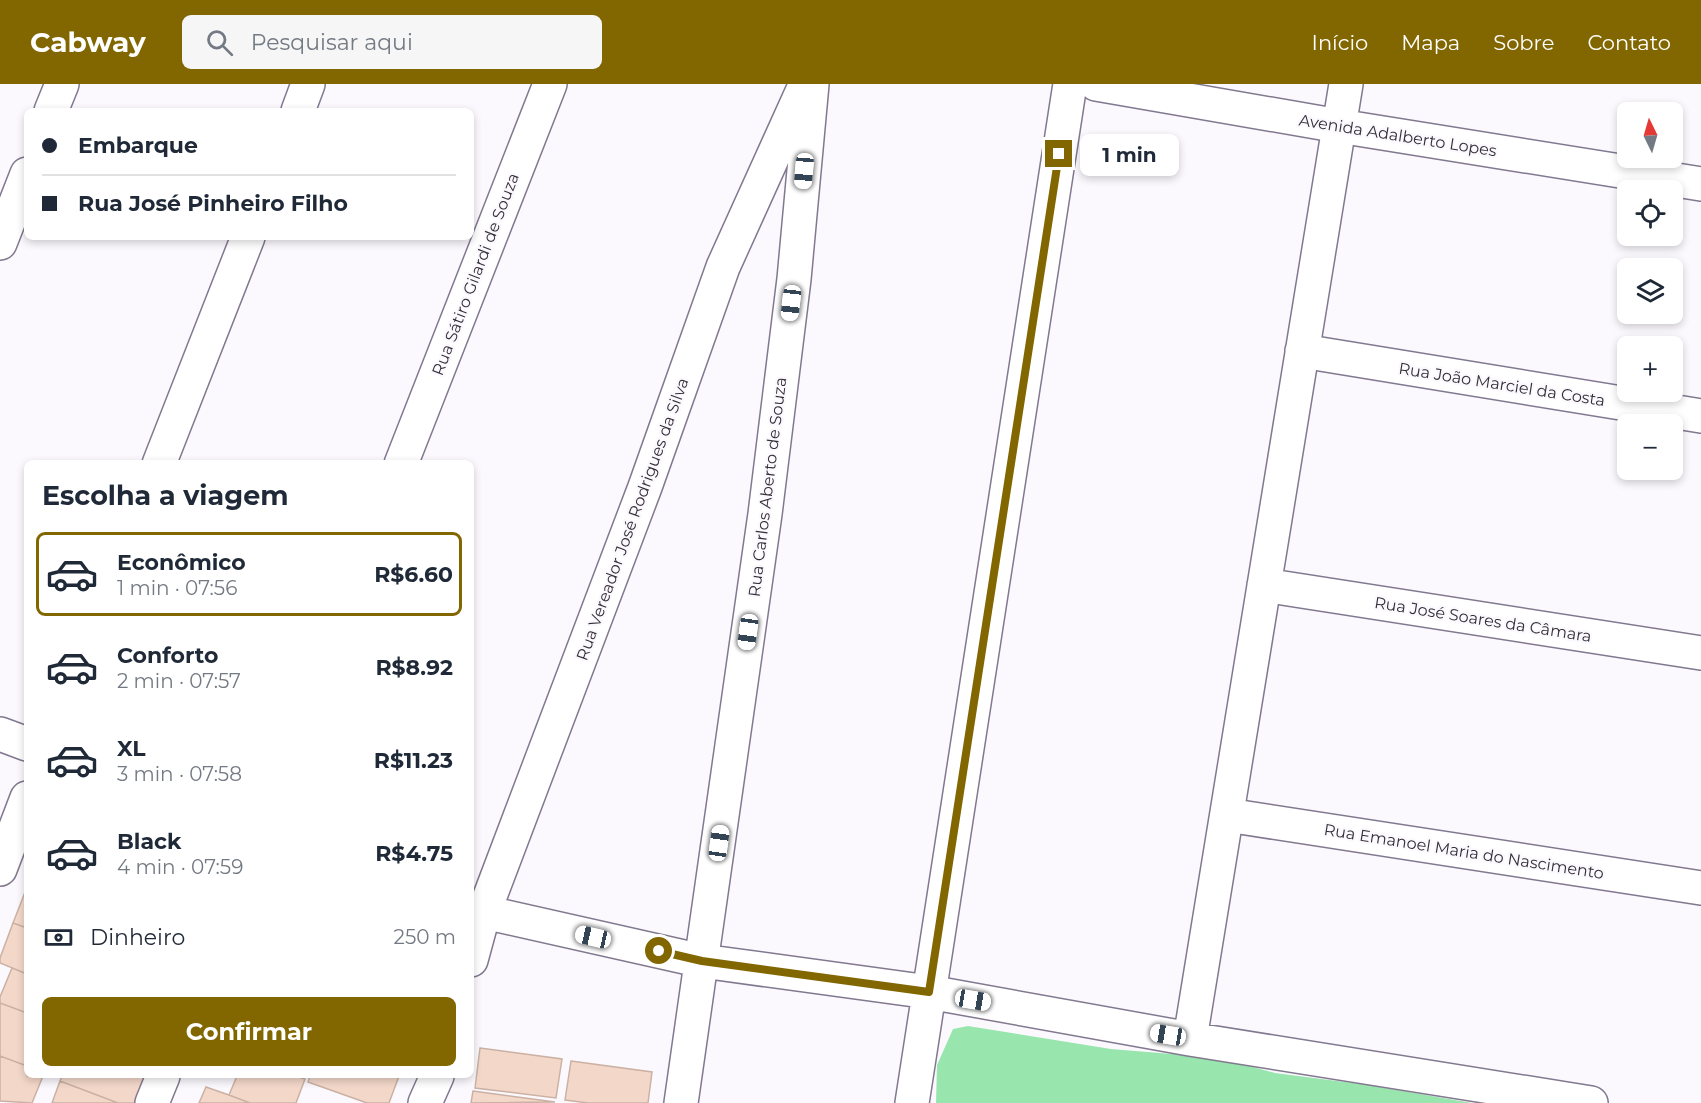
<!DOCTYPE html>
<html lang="pt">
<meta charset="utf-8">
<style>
:root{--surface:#fff;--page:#f6f6f7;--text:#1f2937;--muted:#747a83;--line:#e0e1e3;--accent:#826700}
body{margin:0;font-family:Montserrat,sans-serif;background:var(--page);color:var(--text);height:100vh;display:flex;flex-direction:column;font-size:22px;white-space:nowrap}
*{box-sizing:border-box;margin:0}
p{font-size:20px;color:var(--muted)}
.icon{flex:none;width:33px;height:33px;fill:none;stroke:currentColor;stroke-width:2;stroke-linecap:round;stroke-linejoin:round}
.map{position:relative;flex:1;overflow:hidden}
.drawer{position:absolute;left:24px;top:376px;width:450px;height:618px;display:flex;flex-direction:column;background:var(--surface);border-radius:9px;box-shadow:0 3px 9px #0003}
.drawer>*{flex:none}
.guide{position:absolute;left:24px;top:24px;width:450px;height:132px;border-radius:9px;box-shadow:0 3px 9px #0003;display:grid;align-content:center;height:132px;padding:0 18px;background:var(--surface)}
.needle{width:39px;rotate:355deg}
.buttons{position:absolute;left:1617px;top:18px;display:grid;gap:12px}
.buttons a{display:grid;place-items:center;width:66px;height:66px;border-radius:9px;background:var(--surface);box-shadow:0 3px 9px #0003;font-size:30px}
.end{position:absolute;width:27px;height:27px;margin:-14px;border:8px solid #826700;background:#fff;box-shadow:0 0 0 3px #fff}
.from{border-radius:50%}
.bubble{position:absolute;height:42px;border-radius:9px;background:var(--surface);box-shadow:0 3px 9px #0003;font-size:20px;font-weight:700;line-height:42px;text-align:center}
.car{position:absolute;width:18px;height:36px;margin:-18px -9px;border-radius:8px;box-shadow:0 0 4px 2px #0007;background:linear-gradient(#fff 24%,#345 0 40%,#fff 0 76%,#345 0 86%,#fff 0)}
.guide b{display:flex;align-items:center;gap:21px;height:57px;font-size:22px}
.guide b+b{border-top:2px solid var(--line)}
.guide i{width:15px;height:15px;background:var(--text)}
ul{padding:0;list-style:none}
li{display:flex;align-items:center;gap:18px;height:84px;margin:0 12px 9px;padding:0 6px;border:3px solid transparent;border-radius:9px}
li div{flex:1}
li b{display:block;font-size:22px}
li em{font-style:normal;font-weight:700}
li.active{border-color:var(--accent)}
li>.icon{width:54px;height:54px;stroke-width:1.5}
h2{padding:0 18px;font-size:27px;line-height:72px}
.pay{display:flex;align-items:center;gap:15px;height:66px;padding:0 18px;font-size:22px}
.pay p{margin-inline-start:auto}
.action{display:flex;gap:12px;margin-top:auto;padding:12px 18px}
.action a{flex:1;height:69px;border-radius:9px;background:var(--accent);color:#fff;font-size:24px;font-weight:700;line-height:69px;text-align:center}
header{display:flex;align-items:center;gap:36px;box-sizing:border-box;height:84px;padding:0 30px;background:var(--accent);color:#fff}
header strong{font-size:28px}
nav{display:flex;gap:33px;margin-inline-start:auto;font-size:21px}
.search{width:420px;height:54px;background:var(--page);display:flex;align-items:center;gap:15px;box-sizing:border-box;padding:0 21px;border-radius:9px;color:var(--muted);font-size:22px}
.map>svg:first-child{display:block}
.green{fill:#98e6ad}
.building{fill:#f3d8ca;stroke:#cbb1a3;stroke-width:1.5}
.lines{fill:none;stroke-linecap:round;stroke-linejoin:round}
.street-casing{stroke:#82788f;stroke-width:36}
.street{stroke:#fff;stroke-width:33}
.route{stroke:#826700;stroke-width:8}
.labels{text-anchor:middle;stroke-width:4.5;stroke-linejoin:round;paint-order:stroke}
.street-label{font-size:16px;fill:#332f38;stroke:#fbf9fe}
</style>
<header>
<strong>Cabway</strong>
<div class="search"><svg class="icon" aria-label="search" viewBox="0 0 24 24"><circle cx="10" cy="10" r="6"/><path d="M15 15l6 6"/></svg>Pesquisar aqui</div>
<nav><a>Início</a><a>Mapa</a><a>Sobre</a><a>Contato</a></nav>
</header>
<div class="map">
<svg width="1701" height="1019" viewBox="0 0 1701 1019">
<rect width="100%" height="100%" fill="#fbf9fe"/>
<path class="green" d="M968,942L1111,965L1221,974L1275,989L1368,1001L1472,1019H936L937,981L953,945Z"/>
<path class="building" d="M27,803V844L13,839Z
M13,839L27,844V890L0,879V874Z
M12,884L27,890V929L0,919V913Z
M0,919L27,929V982L0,972Z
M480,964L562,975L556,1014L475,1004Z
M0,972L27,982V992H43L32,1019L0,1017Z
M571,977L652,988L648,1019H588L565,1016Z
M62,992H148L137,1019H118L60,997Z
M237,992H296L305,995L296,1019H250L229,1011Z
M310,992H399L389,1019H367L308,998Z
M60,997L118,1019H52Z
M206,1003L229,1011L250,1019H199Z
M473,1007L555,1018L471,1019Z"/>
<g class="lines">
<g class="street-casing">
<path id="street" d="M1096,0L1339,42L1701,100
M51,27L62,0
M298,27L308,0
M0,159L27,90
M1302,267L1701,332
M159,380L248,153
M401,380L550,0
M1264,501L1701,569
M0,650L27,660
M1227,731L1701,804
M0,785L27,714
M471,824L484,828L702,877L929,908L1190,955L1591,1019
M471,876L484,828L645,403L723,183L803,6
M1190,955L1346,0
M152,1019L163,992
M425,1019L437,992
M681,1019L765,430L794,195L812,0
M912,1019L1070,0"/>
</g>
<use href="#street" class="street"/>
</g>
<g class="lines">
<path class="route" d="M659,867L702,877L929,908L1059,70"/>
</g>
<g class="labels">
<g class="street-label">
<text transform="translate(1398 51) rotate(9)" y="6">Avenida Adalberto Lopes</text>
<text transform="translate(475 190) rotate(-69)" y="6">Rua Sátiro Gilardi de Souza</text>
<text transform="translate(1502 300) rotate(9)" y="6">Rua João Marciel da Costa</text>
<text transform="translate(767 403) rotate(-83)" y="6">Rua Carlos Aberto de Souza</text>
<text transform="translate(632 435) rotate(-70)" y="6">Rua Vereador José Rodrigues da Silva</text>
<text transform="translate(1483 535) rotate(9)" y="6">Rua José Soares da Câmara</text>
<text transform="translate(1464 767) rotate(9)" y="6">Rua Emanoel Maria do Nascimento</text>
</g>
</g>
</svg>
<div class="buttons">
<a><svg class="needle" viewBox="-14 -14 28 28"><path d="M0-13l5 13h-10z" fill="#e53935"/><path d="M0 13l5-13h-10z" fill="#747a83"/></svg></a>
<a><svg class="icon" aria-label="locate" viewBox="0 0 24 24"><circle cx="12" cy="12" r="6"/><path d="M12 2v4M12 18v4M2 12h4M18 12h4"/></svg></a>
<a><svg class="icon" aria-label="layers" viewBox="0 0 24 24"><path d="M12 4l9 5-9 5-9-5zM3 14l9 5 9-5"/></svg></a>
<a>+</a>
<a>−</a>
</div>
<i class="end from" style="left:659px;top:867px"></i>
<i class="end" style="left:1059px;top:70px"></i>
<div class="bubble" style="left:1080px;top:50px;width:99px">1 min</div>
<i class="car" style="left:804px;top:87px;rotate:185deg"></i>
<i class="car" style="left:791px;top:219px;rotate:187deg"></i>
<i class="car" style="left:748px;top:548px;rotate:188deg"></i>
<i class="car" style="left:719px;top:759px;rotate:8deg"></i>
<i class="car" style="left:593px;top:853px;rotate:283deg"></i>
<i class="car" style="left:973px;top:916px;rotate:100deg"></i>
<i class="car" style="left:1168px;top:951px;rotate:280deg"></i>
<div class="guide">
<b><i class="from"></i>Embarque</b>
<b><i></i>Rua José Pinheiro Filho</b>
</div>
<section class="drawer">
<h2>Escolha a viagem</h2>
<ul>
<li class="active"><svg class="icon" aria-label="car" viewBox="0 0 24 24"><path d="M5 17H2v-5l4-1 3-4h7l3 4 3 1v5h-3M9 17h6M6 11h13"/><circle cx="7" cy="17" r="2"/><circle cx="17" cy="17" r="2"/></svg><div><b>Econômico</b><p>1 min · 07:56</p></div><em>R$6.60</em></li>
<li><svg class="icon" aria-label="car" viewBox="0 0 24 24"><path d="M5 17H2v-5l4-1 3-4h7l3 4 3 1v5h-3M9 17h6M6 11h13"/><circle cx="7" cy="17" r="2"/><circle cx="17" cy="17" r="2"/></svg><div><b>Conforto</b><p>2 min · 07:57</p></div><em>R$8.92</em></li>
<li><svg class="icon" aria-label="car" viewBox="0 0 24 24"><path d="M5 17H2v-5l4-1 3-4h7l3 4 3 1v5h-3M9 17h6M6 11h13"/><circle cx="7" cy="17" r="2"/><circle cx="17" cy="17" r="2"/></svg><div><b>XL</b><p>3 min · 07:58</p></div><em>R$11.23</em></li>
<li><svg class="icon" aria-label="car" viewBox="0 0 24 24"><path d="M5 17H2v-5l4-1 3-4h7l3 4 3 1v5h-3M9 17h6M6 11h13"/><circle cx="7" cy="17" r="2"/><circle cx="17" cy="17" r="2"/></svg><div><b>Black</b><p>4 min · 07:59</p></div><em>R$4.75</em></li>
</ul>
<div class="pay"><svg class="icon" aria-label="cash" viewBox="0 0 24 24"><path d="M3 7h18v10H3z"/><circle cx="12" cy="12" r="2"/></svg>Dinheiro<p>250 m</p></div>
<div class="action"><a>Confirmar</a></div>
</section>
</div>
